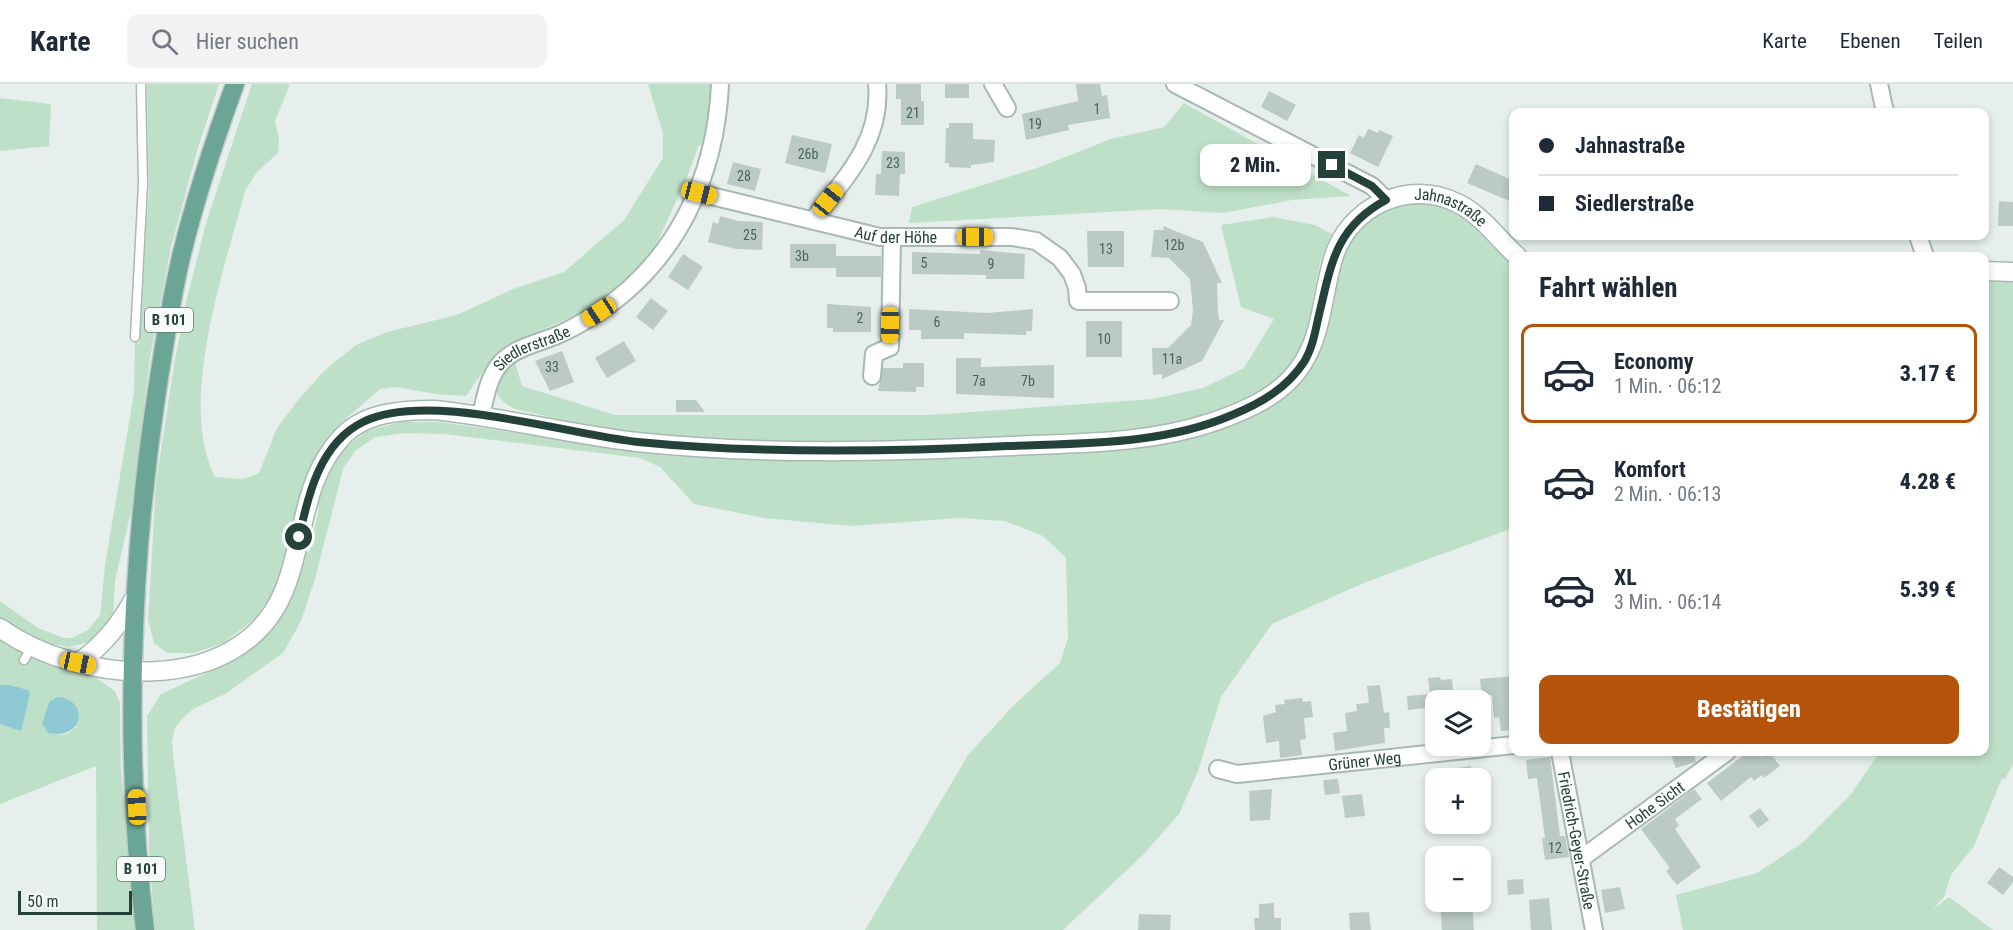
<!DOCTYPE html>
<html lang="de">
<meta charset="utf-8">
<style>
:root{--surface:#fff;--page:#f2f2f3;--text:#1f2937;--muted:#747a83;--line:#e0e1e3;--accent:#b45309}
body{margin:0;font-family:"Roboto Condensed",sans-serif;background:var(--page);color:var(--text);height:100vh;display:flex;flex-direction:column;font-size:22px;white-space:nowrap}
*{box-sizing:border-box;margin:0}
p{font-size:20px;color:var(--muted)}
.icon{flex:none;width:33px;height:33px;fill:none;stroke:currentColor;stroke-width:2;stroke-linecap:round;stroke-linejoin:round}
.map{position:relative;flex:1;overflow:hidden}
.side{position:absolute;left:1509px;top:168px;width:480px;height:504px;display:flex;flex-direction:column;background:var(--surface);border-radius:12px;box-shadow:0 3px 9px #0003}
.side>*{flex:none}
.hud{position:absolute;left:1509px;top:24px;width:480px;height:132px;border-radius:12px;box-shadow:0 3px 9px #0003;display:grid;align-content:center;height:132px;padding:0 30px;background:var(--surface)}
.buttons{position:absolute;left:1425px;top:606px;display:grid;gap:12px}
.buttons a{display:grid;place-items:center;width:66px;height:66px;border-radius:12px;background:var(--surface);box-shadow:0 3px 9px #0003;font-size:30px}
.scale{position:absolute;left:18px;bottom:15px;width:114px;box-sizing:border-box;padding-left:6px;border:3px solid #24423a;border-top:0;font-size:16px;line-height:21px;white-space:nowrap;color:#24423a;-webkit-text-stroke:4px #f7fbf9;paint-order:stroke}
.end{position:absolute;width:27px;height:27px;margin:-14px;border:8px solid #24423a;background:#fff;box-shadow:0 0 0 3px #fff}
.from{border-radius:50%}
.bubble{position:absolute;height:42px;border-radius:12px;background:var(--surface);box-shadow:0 3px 9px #0003;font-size:20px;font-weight:800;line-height:42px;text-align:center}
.car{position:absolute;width:18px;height:36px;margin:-18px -9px;border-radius:8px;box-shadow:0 0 4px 2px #0007;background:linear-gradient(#f5c518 24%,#345 0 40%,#f5c518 0 76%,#345 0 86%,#f5c518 0)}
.hud b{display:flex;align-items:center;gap:21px;height:57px;font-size:22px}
.hud b+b{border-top:2px solid var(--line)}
.hud i{width:15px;height:15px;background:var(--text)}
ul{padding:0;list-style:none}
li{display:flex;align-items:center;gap:18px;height:99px;margin:0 12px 9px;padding:0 18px;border:3px solid transparent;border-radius:12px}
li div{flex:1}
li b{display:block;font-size:22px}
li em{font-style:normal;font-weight:800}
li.selected{border-color:var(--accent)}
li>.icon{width:54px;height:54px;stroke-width:1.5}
h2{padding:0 30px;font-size:27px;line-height:72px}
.button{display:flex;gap:12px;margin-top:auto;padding:12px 30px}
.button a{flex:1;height:69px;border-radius:12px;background:var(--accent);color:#fff;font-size:24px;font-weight:800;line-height:69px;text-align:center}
header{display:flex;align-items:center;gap:36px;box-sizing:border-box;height:84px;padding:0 30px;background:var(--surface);border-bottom:2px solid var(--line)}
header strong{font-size:28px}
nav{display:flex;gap:33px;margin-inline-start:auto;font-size:21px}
.search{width:420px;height:54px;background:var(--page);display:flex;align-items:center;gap:15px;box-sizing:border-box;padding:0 21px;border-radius:12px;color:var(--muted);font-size:22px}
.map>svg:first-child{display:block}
.green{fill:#bfe0c8;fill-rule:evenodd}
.water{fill:#8ec9d4}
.building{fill:#bbcac4}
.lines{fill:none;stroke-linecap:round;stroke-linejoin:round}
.service-casing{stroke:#a8b8b2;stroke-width:11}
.minor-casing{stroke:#a8b8b2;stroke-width:20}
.tertiary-casing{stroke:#a8b8b2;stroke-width:21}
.primary-casing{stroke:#c2cac8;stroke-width:21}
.service{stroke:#fff;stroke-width:8}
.minor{stroke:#fff;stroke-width:16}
.tertiary{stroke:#fff;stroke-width:18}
.primary{stroke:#6aa596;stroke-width:18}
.route{stroke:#24423a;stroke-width:8}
.labels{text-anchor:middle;stroke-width:6;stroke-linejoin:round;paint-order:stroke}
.number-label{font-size:14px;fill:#4a645c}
.shield{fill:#f7fbf9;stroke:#637a73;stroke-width:1.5}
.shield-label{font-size:15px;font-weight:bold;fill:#24423a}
.street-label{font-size:16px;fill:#24423a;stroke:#f7fbf9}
</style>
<header>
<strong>Karte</strong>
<div class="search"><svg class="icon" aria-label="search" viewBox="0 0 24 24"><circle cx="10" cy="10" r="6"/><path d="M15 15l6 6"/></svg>Hier suchen</div>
<nav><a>Karte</a><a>Ebenen</a><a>Teilen</a></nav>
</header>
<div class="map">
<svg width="2013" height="846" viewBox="0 0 2013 846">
<rect width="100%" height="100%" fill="#e6efeb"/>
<path class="green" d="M147,0H219L197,67L171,163L150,274L132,423L115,497L113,534L93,557L69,563L41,558L0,534V517L38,544L64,554H72L88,546L100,531L105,481L134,309L135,253L139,260L149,105Z
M252,0H290L275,37L279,55L278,69L256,89L245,107C225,183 177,319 215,393L243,395L259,389L277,344L299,315L325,286L356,261L387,248L457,231L513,205L564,188L624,136L663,74V49L648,0H714L705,61H699L687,93L652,170L607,215L573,236L571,233L507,262L493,273L466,312L436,310L396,303L380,305L372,312L341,339L318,370L299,415L287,471L275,506L255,534L224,559L194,569H167L154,559L148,536L156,399L174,281L186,218L207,136Z
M0,14L51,20L49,62L0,67Z
M1184,19L1351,112L1292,116L1223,129L1162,125L909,139L912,123L1040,83L1111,55L1164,43Z
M1417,118C1462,124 1482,149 1513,179V444L1366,498L1272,540L1221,613L1198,687L1179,730L1143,771L1063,846H865L968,671L1012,623L1060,579L1068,554L1066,474L1043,452L1005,437L959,434L852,442L764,434L694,420L660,383L640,374L444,350L405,349L375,353L355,367L343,385L315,495L301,537L283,569L225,610L193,625L183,634L175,644L172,657L174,679L195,846H155L149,766L147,632L161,610L241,573L269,549L292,516L306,467L309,468L319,424L315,422L330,382L342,366L367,347L400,338H439L643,367L1060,368L1146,363L1204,352L1255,331L1291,309L1305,293L1315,276L1344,167L1362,141L1390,123Z
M1273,133L1315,141L1332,150C1305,199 1322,254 1277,297C1255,318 1217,331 1188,338C1121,353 1051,352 982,354C866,359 746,364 630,350C591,345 553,333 515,325C488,312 492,295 515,278L522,302L615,331H930L1153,315L1203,304L1244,284L1274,235L1241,223L1221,141Z
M1985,195L2013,196V680L2005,695L2002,694L1974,762L1951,791L1944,813L1932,826L1949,813L1993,846H1683L1676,811L1757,789L1802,759L1851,710L1880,668H1984Z
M0,555L32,574L96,594L115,607L120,619L121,685L136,846H97L96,682L0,720V640L3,642L28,606L10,601H0ZM49,618L77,643L68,649L59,651L42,640Z"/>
<path class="water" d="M0,601H10L28,606L30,610L21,647L0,640Z
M58,613C90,616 84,657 48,649L42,640L49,618Z"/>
<path class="building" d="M896,0H921V17H924V41H901V15H896Z
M945,0H969V14H945Z
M1076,0H1100L1102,12L1107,11L1110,34L1068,41L1069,46L1026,56L1022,30L1078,17Z
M1269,7L1296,21L1287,37L1261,23Z
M949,39H973V55L995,56L994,78L971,81V84L949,83V79H945L946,44H949Z
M1368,45L1378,49L1379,46L1393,52L1378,83L1350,69L1359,51L1364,54Z
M792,51L832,60L825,89L785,79Z
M882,67L905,68V90H900L899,112L875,111L876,90H881Z
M733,78L761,85L755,107L727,100Z
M1476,80L1514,97V119L1467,99Z
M1999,117L2013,118V142H1998Z
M720,132L738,137L763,138L762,166L736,165L708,158L713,138L718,140Z
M1163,142L1203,158L1222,199H1217L1218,227L1219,236H1224L1202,277L1162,295V290L1153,291L1152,264H1168L1191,241L1193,226L1190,195L1169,174L1151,173L1154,146H1164Z
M1087,147H1124V183H1088Z
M790,160H836V172H881V193H836V184H790Z
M980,166L1025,170L1024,195H986V191L912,190V168L980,170Z
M683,170L703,183L688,206L668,193Z
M651,214L668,227L653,246L636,233Z
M827,220L871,223V248H833V244H827Z
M909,225L987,229L1033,225L1032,247H1026V251L964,249V255H921V246H909Z
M1086,237H1122V273H1086Z
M624,257L636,277L607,294L595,274Z
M562,267L574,298L550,307L535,277Z
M956,274H981V283L1054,281V314L956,310Z
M903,279H924V303H916V308L878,307L883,284H903Z
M676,316H696L705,328H676Z
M1514,592V646L1501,647L1499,633L1494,634L1492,611L1482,612L1480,595Z
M1440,593L1441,596L1452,595L1454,616H1436V647H1427L1425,624L1408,626L1407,612L1430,610L1428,594Z
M1380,601L1384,629L1389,628L1390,644H1384L1385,659L1335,667L1333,649L1347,647L1345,629L1357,627L1356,620L1369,619L1367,602Z
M1302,614L1303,618L1311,617L1313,633L1304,634L1306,655L1300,656L1302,671L1280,674L1279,657L1266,659L1263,632L1276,628L1275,621L1285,620L1284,616Z
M1670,668H1693L1696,678L1676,684Z
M1748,668H1757L1761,673L1769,668L1780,682L1764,694L1762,691L1754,697L1751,693L1721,717L1707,699Z
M1550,673L1560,752H1565L1569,773L1545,776L1542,754H1545L1537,694L1528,695L1526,676Z
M1471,682L1472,694H1437V687Z
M1338,695L1340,709L1325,711L1323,696Z
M1272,705L1270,736L1250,737L1249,707Z
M1694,705L1702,715L1675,735L1679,741L1675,745L1701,783L1677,801L1666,787L1670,784L1641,745Z
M1362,710L1365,732L1345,734L1342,712Z
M1760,724L1769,736L1758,744L1749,732Z
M1999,783L2013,793V798L2003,811L1987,799Z
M1523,795L1524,810L1508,811L1507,796Z
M1620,803L1625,825L1605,829L1601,806Z
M1549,814L1552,846H1531L1529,816Z
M1440,818H1472L1474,846H1442Z
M1274,819V834H1281V846H1255L1254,834H1259V820Z
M1369,828L1371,846H1350L1349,829Z
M1139,830L1171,831L1170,846H1138Z"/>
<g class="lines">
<g class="service-casing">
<path id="service" d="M135,253L143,100L141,0
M24,576L31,564"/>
</g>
<g class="minor-casing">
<g id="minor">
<path d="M993,0L1007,24"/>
<path d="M1175,0L1372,102L1386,116"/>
<path d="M1879,0L1885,28"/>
<path id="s1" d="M699,109L880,153H1012L1036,157L1060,174L1072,190L1077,204L1078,217H1170"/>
<path d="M814,137L818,129C849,90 882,54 877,0"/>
<path d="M1918,152L1925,172"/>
<path d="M872,292L874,270L890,263L892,153"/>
<path id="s2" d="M481,332C485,314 488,295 499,281C513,263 540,259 560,250C573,244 587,236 599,228C677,176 716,92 720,0"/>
<path id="s3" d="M1560,668L1594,846"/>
<path id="s4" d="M1218,685L1237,690L1514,661"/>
<path id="s5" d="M1582,774L1727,668"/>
</g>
</g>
<g class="tertiary-casing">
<g id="tertiary">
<path d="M1984,187L2013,188"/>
<path id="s6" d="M0,544C78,600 237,615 283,509C305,458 301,397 341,354C364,328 402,326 434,326C502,333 568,350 637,358C760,371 886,368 1010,362C1078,359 1148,360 1213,338C1248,326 1285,310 1304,277C1322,248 1323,208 1333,175C1348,123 1408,94 1457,119C1481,130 1498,155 1517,172"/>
<path d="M78,579C104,561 120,540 135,513"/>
</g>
</g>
<g class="primary-casing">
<path id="primary" d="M145,846C124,672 130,481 157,307C164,261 171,214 182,169C196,112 215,55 235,0"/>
</g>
<use href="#service" class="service"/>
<use href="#minor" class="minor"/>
<use href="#tertiary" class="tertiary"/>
<use href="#primary" class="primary"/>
</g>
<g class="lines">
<path class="route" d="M299,453C308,411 320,359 363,338C427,306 565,350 638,358C760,370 886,368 1008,362C1084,359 1162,361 1232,331C1261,319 1287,304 1304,278C1312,265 1315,249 1318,235C1331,182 1334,144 1386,116L1372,102L1332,81"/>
</g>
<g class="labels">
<g class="number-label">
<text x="1097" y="30">1</text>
<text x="913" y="34">21</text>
<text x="1035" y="45">19</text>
<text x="808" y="75">26b</text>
<text x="893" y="84">23</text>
<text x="744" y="97">28</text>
<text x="750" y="156">25</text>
<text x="1174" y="166">12b</text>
<text x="1106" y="170">13</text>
<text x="802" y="177">3b</text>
<text x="924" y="184">5</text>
<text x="991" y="185">9</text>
<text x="860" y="239">2</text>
<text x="937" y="243">6</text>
<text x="1104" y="260">10</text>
<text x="1172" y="280">11a</text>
<text x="552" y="288">33</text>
<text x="979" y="302">7a</text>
<text x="1028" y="302">7b</text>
<text x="1555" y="769">12</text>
</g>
<g class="shield">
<rect x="145" y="224" width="48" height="24" rx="4.5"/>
<rect x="117" y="773" width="48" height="24" rx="4.5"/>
</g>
<g class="shield-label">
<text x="169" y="241">B 101</text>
<text x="141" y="790">B 101</text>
</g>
<g class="street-label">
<text dy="6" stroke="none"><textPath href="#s6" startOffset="1742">Jahnastraße</textPath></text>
<text dy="6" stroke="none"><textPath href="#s1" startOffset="202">Auf der Höhe</textPath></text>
<text dy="6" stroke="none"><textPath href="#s2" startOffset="92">Siedlerstraße</textPath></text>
<text dy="6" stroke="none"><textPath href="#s4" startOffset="148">Grüner Weg</textPath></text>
<text dy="6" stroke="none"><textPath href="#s5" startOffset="90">Hohe Sicht</textPath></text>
<text dy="6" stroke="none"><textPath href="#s3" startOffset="90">Friedrich-Geyer-Straße</textPath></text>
</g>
</g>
</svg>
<div class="buttons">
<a><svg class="icon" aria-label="layers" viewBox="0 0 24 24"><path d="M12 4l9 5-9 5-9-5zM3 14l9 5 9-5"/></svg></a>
<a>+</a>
<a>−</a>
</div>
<div class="scale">50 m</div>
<i class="end from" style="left:299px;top:453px"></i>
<i class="end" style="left:1332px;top:81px"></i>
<div class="bubble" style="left:1200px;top:60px;width:111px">2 Min.</div>
<i class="car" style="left:699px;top:109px;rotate:104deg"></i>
<i class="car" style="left:828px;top:116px;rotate:39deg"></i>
<i class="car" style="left:975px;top:153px;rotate:90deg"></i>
<i class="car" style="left:599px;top:228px;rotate:237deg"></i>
<i class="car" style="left:890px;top:241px;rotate:181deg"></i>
<i class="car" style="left:78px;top:579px;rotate:102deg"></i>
<i class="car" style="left:137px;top:723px;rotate:357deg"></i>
<div class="hud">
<b><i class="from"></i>Jahnastraße</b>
<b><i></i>Siedlerstraße</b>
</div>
<section class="side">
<h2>Fahrt wählen</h2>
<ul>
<li class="selected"><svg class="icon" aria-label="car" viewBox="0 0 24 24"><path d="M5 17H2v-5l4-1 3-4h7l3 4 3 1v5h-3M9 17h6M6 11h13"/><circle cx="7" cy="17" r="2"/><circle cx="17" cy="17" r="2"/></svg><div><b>Economy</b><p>1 Min. · 06:12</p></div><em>3.17 €</em></li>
<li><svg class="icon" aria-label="car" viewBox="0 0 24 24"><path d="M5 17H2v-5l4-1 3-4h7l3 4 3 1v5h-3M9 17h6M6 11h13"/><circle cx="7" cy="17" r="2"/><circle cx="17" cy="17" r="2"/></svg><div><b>Komfort</b><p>2 Min. · 06:13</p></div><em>4.28 €</em></li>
<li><svg class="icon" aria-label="car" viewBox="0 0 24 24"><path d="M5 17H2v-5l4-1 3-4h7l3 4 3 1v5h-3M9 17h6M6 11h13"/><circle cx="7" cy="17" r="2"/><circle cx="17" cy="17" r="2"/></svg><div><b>XL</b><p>3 Min. · 06:14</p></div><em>5.39 €</em></li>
</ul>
<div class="button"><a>Bestätigen</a></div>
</section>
</div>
